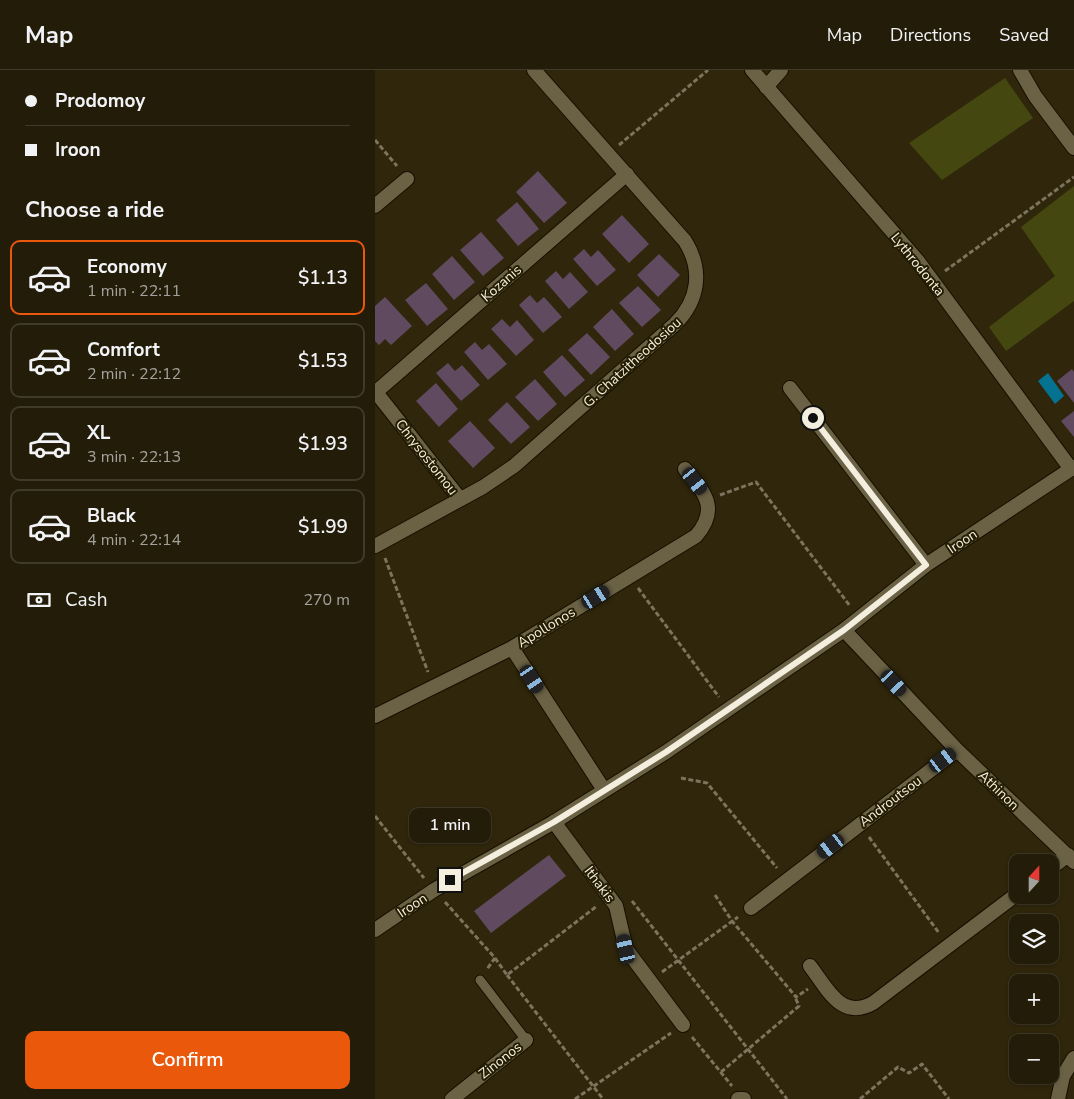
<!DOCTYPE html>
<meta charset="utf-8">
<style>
:root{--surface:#231c08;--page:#2b2512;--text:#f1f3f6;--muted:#a3a19c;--line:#403a29;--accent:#ea580c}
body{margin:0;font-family:"Nunito Sans",sans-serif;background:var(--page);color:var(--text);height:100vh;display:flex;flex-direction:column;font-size:19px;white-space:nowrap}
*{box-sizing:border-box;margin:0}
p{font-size:16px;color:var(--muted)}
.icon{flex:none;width:28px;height:28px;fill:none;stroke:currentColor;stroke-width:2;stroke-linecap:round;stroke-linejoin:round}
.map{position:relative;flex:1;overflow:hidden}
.sheet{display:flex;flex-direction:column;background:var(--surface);width:375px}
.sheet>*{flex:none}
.guide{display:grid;align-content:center;height:110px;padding:0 25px;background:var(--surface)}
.needle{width:32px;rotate:21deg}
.fabs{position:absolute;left:634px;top:784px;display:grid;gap:10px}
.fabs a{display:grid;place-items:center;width:50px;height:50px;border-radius:10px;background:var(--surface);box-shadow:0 1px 4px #0004,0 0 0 1px var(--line);font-size:25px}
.end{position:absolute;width:22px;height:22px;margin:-11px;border:6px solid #f3eede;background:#111;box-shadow:0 0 0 2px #111}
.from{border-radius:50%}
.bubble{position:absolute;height:35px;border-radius:10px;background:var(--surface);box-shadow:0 1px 4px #0004,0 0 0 1px var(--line);font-size:16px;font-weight:600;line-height:35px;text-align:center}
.car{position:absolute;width:15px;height:30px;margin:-15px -8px;border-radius:6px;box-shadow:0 0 4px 1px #0007;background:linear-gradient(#222 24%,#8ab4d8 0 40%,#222 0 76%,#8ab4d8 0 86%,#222 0)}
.guide b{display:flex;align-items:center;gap:18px;height:48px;font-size:19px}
.guide b+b{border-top:1px solid var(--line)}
.guide i{width:12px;height:12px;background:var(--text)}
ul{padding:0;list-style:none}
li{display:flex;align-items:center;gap:15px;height:75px;margin:0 10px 8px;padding:0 15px;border:2px solid var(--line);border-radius:10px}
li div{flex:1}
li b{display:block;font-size:19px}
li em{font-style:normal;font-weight:600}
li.active{border-color:var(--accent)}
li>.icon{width:45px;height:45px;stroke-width:1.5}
h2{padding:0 25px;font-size:22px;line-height:60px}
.pay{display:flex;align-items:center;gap:12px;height:55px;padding:0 25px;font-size:19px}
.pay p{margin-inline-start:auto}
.button{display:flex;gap:10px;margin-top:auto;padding:10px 25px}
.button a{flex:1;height:58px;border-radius:10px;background:var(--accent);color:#fff;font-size:20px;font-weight:600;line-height:58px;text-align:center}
header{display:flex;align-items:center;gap:30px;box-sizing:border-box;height:70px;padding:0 25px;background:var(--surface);border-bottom:1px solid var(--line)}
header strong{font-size:24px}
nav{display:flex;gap:28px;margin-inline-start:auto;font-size:18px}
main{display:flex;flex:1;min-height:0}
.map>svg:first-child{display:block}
.green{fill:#444810}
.water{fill:#067291}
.building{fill:#604a5f}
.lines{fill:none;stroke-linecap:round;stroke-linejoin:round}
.service-casing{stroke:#170f00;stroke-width:11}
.minor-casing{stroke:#170f00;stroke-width:16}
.tertiary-casing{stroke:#170f00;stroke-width:16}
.path{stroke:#7c745e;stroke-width:3;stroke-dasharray:5 2.5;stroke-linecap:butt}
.service{stroke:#6b6245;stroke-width:9}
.minor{stroke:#6b6245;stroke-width:14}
.tertiary{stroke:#6b6245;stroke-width:14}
.route{stroke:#f3eede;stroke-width:6}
.labels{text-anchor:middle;stroke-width:4;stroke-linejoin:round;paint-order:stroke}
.street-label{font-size:14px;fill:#f3eede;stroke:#251d02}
</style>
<header>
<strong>Map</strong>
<nav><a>Map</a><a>Directions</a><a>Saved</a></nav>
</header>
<main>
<section class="sheet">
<div class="guide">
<b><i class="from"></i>Prodomoy</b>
<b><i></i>Iroon</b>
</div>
<h2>Choose a ride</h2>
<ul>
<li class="active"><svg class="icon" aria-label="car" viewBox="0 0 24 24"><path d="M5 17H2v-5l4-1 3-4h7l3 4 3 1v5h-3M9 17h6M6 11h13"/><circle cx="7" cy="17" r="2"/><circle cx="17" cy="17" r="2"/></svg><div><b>Economy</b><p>1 min · 22:11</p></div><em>$1.13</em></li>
<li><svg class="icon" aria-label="car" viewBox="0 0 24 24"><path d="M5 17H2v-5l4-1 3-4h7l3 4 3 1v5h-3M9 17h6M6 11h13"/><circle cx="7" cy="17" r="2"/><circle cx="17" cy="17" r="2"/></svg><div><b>Comfort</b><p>2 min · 22:12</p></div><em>$1.53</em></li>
<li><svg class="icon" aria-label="car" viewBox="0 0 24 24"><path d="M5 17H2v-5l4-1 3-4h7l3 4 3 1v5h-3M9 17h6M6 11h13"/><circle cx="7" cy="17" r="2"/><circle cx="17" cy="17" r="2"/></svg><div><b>XL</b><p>3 min · 22:13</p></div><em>$1.93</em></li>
<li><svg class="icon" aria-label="car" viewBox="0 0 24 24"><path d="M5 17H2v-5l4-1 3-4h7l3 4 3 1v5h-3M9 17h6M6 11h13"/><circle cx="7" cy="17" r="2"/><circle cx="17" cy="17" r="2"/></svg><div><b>Black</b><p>4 min · 22:14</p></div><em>$1.99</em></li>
</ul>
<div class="pay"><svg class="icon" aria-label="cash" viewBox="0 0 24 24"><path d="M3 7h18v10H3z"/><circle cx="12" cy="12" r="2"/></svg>Cash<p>270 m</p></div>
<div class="button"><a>Confirm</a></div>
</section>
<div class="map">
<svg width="699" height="1029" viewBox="0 0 699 1029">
<rect width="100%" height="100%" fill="#2f260b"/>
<path class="green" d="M630,8L658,48L567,110L534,73Z
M699,116V231L631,281L614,257L680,206L646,157Z"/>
<path class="water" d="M673,303L689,326L680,334L663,311Z"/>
<path class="building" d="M163,101L192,133L169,153L141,122Z
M142,132L164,159L143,176L121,150Z
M247,145L274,174L254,193L227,164Z
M106,162L129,188L108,206L85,180Z
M209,179L216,187L223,180L241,200L222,216L198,189Z
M284,184L305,205L283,227L262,205Z
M77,186L100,212L79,230L57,204Z
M181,201L188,209L195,202L213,222L194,239L170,211Z
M51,213L73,239L52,256L30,230Z
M263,216L286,240L267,257L244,233Z
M155,225L162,233L169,227L187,247L168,263L144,235Z
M10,227L37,256L16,275L10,269L4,275L0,271V236Z
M237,239L259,264L240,281L218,257Z
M127,249L135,257L142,250L159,270L141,286L116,259Z
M212,263L235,287L216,305L193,280Z
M100,272L107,280L114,274L132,294L113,310L89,282Z
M187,285L210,310L190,327L168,302Z
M73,293L80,301L87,295L105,315L86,331L61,303Z
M697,299L699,302V333L682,311Z
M160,309L182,334L163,351L140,327Z
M61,313L83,339L64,357L41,331Z
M132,332L155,357L136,374L113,350Z
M699,341V367L686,351Z
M95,351L120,378L98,398L73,371Z
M174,785L191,806L116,863L99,841Z"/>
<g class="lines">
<g class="service-casing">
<path id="service" d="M105,910L151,970"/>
</g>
<g class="minor-casing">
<path id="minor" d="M377,0L542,190L696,399
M645,0L660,26L699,78
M391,17L406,0
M0,136L32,109
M415,318L551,495
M0,321L85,429
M1,322L252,104
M0,476L108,417L139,396L300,254C324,230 328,200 310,171L159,0
M469,560L582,680L699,792
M137,578L229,720
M0,646L137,578L321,466C345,438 329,422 310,399
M179,752L241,836L251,879L308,955
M675,799L693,785
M376,838L582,680
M435,896C452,918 466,951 498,933L642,824
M77,1029L151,970
M363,1029H369
M683,1029L688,1006L699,988"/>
</g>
<g class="tertiary-casing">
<path id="tertiary" d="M0,860L59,820L179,752L291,682L469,560L551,495L699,397"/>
</g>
<path class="path" d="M0,70L22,96
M244,75L333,0
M570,201L699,107
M345,425L381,412L475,536
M10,488L53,602
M263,518L344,627
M306,708L332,713L402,798
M0,746L49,808
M494,767L564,863
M340,825L357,851L421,927L433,919
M257,831L412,1029
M70,832L120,888L112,899
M120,888L132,905L222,836
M287,902L363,847
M132,905L228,1029
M317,967L357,1016
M346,1002L424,936L420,927
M200,1029L296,963
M485,1029L523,997L534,1003L547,994L574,1029"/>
<use href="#service" class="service"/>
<use href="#minor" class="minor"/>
<use href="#tertiary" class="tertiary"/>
</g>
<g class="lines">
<path class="route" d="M75,810L179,752L291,682L469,560L551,495L438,348"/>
</g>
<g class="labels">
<g class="street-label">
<text transform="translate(543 194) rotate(51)" y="5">Lythrodonta</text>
<text transform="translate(126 213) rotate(-41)" y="5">Kozanis</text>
<text transform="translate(257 292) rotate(-42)" y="5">G. Chatzitheodosiou</text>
<text transform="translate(52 387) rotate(52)" y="5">Chrysostomou</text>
<text transform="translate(587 471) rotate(-34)" y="5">Iroon</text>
<text transform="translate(171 557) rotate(-31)" y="5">Apollonos</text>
<text transform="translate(624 720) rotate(44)" y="5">Athinon</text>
<text transform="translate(515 731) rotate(-37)" y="5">Androutsou</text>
<text transform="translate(225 814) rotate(53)" y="5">Ithakis</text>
<text transform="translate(37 835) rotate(-34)" y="5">Iroon</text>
<text transform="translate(125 990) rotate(-38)" y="5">Zinonos</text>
</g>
</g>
</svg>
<div class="fabs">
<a><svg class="needle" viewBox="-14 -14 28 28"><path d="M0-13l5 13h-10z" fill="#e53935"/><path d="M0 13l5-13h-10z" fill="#a3a19c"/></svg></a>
<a><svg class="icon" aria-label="layers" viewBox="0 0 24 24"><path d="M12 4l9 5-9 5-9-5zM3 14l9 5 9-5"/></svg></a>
<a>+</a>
<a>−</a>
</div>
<i class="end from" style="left:438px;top:348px"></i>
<i class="end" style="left:75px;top:810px"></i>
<div class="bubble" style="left:34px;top:738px;width:82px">1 min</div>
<i class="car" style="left:320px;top:411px;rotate:142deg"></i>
<i class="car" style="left:221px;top:527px;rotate:59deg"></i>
<i class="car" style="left:157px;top:609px;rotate:147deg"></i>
<i class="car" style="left:519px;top:613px;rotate:137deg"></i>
<i class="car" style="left:568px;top:690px;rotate:53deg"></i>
<i class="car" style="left:456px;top:776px;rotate:232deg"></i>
<i class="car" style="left:251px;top:879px;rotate:347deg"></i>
</div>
</main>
